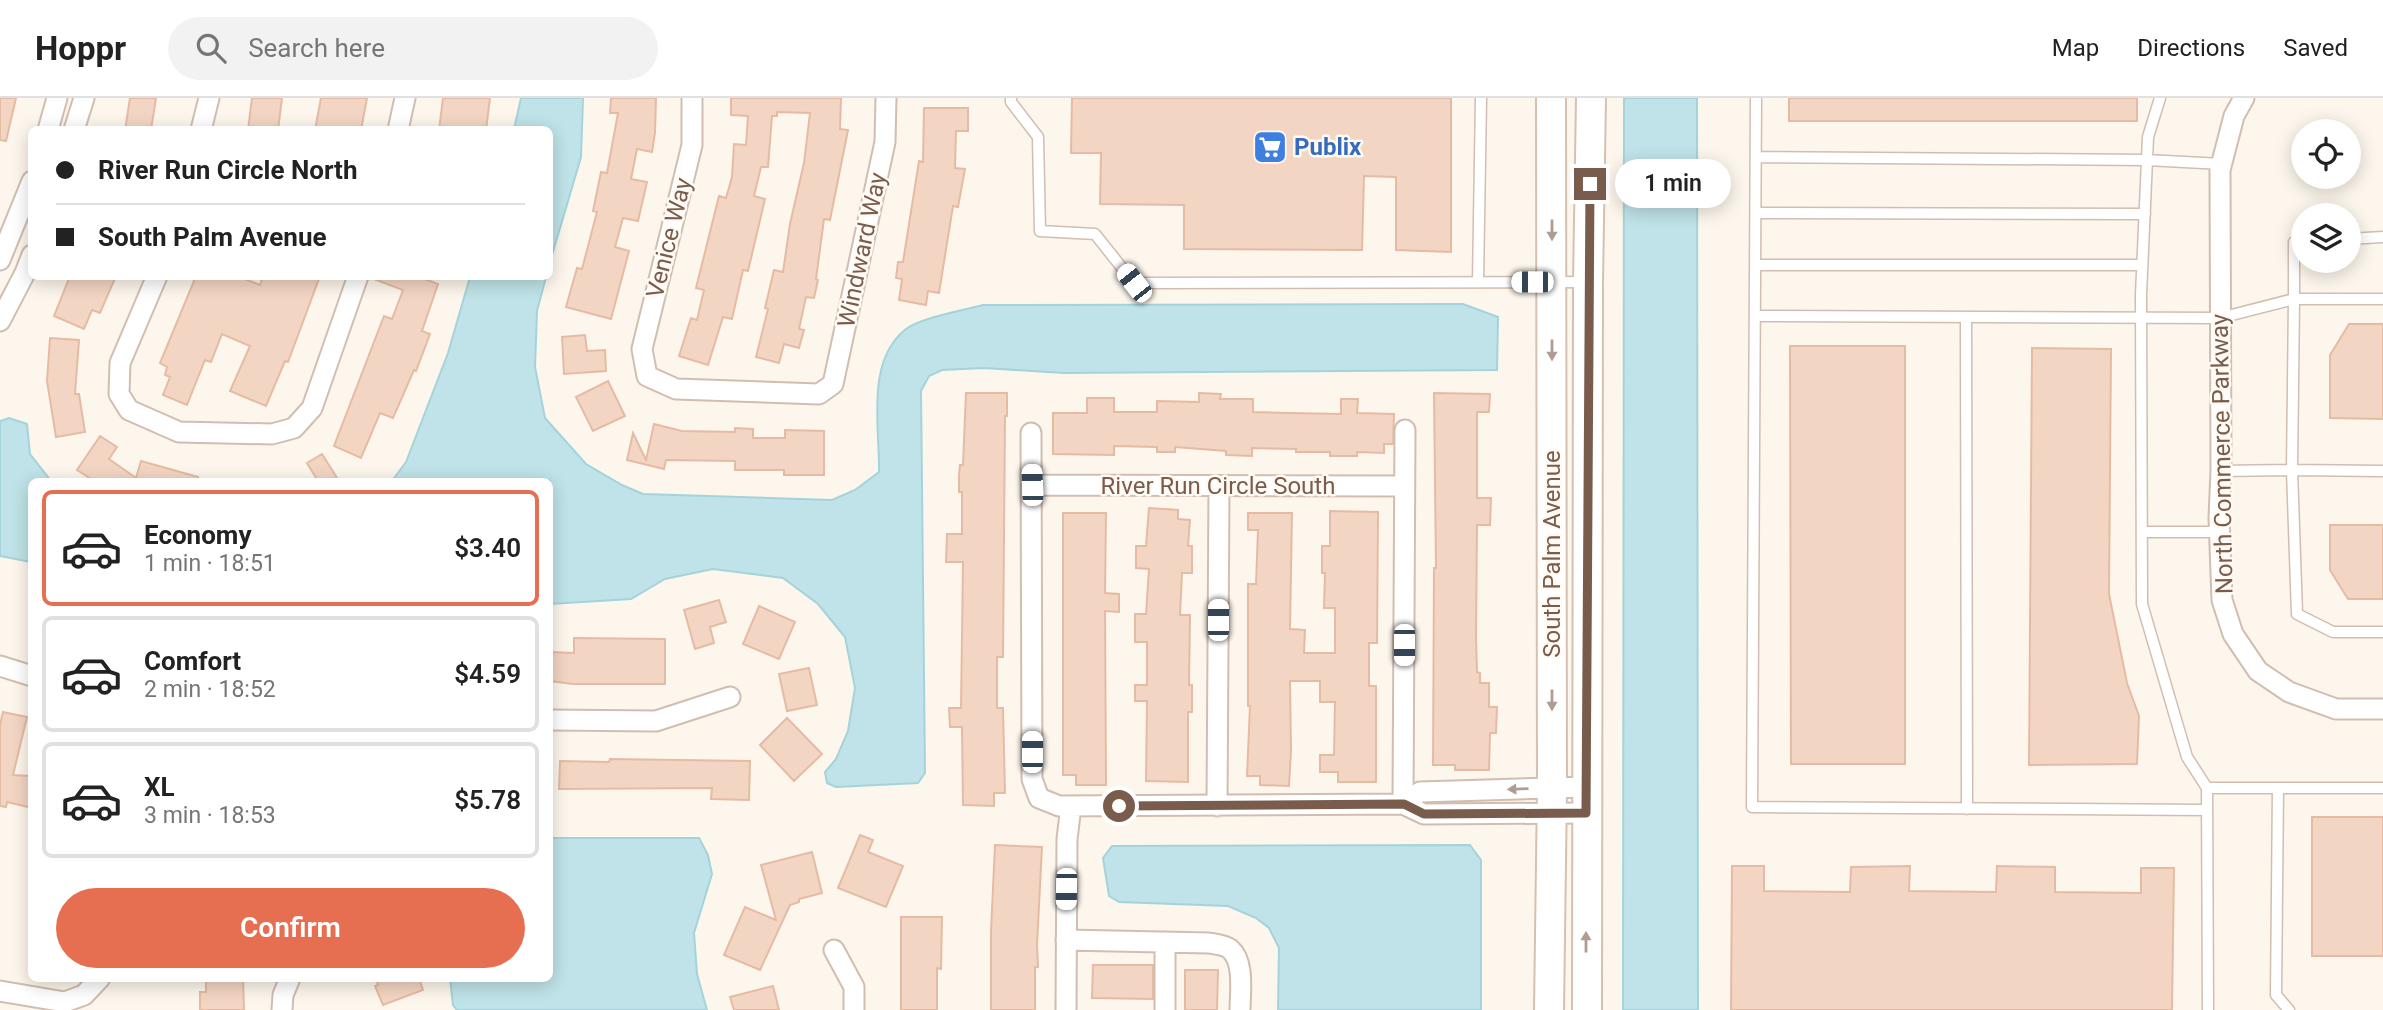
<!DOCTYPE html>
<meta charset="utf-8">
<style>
:root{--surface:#fff;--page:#f2f2f2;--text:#222;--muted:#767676;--line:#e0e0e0;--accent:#e76f51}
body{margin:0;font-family:Roboto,sans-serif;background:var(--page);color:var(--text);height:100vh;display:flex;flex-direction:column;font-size:26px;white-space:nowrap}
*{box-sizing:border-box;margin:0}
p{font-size:23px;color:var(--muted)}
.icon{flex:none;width:38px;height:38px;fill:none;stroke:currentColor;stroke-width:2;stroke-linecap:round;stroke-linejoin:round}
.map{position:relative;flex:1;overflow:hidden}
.side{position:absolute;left:28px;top:380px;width:525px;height:504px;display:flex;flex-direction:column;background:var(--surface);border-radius:10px;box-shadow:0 4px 18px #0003}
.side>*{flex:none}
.hud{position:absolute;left:28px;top:28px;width:525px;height:154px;border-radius:10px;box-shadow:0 4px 18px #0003;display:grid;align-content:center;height:154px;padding:0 28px;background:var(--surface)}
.tools{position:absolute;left:2291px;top:21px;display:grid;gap:14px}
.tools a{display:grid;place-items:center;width:70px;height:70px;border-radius:50%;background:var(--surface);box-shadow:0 4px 18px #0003;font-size:35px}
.end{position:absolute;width:32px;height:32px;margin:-16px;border:9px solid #7a5c4d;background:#fff;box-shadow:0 0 0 4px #fff}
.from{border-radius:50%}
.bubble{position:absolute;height:49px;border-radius:24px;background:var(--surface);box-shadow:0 4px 18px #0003;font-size:23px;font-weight:600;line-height:49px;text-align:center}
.car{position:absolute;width:21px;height:42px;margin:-21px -10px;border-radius:9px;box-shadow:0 0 5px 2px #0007;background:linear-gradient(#fff 24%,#345 0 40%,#fff 0 76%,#345 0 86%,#fff 0)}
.hud b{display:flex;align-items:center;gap:24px;height:66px;font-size:26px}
.hud b+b{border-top:2px solid var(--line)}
.hud i{width:18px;height:18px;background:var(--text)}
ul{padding:12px 0 0;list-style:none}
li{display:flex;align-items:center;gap:21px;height:116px;margin:0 14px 10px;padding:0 14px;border:4px solid var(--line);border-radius:10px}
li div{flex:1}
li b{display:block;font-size:26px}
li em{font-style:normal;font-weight:600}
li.selected{border-color:var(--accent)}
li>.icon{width:63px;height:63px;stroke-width:1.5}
.cta{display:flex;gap:14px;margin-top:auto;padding:14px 28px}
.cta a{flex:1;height:80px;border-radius:42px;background:var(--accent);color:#fff;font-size:28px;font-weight:600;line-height:80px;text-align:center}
header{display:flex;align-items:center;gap:42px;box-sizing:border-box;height:98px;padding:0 35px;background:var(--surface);border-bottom:2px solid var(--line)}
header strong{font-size:33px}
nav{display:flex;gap:38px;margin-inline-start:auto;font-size:24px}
.search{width:490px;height:63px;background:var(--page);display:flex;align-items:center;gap:18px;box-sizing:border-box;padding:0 24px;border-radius:38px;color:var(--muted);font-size:26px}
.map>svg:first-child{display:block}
.water{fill:#bfe3e8;stroke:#a5d3da;stroke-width:2}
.building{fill:#f3d5c3;stroke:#e6bba3;stroke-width:2}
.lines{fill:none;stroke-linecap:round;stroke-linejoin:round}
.lane-casing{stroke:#d1beb0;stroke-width:13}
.street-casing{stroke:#d1beb0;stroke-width:23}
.secondary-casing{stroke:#d6c0b0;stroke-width:32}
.lane{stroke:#fff;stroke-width:10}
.street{stroke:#fff;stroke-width:19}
.secondary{stroke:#fff;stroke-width:28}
.oneway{fill:#af9d94}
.route{stroke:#7a5c4d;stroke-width:9}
.labels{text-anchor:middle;stroke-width:5;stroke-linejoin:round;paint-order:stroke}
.shop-label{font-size:24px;font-weight:bold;fill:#366cbe;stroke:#fffaf3;text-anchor:start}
.street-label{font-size:24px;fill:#7a5c4d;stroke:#fffaf3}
</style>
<header>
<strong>Hoppr</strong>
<div class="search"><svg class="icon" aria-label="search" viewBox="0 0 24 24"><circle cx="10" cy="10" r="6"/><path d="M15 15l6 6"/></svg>Search here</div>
<nav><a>Map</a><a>Directions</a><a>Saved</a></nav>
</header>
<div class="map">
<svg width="2383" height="912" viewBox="0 0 2383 912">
<rect width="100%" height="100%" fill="#fdf6ec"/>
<path class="water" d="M521,0H583L581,59L550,164V32L514,31Z
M1624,0H1697L1698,912H1623Z
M470,179H546L537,213L535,269L545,320L586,366L622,387L643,396L832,402L855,392L879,374C880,330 865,263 906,231C920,220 964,212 983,207L1463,206L1498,219L1497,272L1064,275L984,270L942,272L929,278L921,293L925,675L918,685L836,689L827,685L825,674L836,661L848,633L855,590L845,539L818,506L783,480L713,471L665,481L631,501L550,506V383H392L406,364L448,255Z
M9,320L27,326L30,356L51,383H32L31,464L0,458V323Z
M550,740H699L708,757L712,776L694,835L697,876L707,912H457L453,907L450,880H550Z
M1470,747L1481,762V912H1278L1279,850L1269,830L1256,820L1228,808L1119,804L1109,798L1103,760L1112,748Z"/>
<path class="building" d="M0,0H16L6,43L0,42Z
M130,0H156L151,32H125Z
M252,0H282L278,32H248Z
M321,0H367L361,32H315Z
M443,0H490L486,32H439Z
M611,0H656L655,35L652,54L637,51L631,81L647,84L638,123L623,120L615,149L629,153L611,221L566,209L577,170L582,171L597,114L593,113L601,74L607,75L618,15H610Z
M731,0H841L840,31L848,32L830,122L824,121L816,181L818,182L814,200L806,199L799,231L804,232L799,250L784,246L779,265L756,259L768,211L765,210L774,172L783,174L790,126L804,65L810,15L777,14V18H772L768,69H761L754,98L765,101L748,173L743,172L732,221L723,219L708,267L679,258L691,220L697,222L704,192L696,190L719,98L726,100L732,79L734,46L746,47L748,18L731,17Z
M1072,0H1451V154L1396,152V79L1364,78L1362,152L1184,151V107L1100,106L1101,55H1071Z
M1789,0H2137V23H1789Z
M924,10H968V33H956L955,70L965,71L958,109L953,108L939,195L928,193L926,207L899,202L902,181L896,180L898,164H903L919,63L923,64Z
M70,178H116L100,215L92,212L84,231L54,218Z
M196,178H237L260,187L263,178H320L288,264L285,263L266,308L230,293L250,248L222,236L211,264L205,262L187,307L163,297L170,279L165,277L167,269L160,265Z
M372,178H417L438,186L422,233L430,236L416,273L414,272L393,320L380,315L361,360L334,348L384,218L392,221L403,192L371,180Z
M2349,226H2383V321L2330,320V257Z
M585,237L587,253L605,252L606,273L564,276L562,239Z
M50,240L79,242L75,296H79L85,334L56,339L47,283Z
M1790,248H1905V666H1791Z
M2032,250L2111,251L2109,496L2127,585L2139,618L2137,666L2029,667Z
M608,283L625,318L593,333L576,299Z
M966,295H1007V318H1005L1003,559H997V610H1003L1005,695H994V708L963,707L962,629H950L949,610H961L963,464H946L947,436H962V394H959V377L960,367H963Z
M1199,295L1221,296L1220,301H1253V314L1289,315L1341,316V301H1358L1357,315L1394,316L1393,346H1384V355L1357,354V358H1330V354H1296V351L1252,350V358L1226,357V353L1175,349V354H1157V349L1114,348V357L1053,356V315H1087V300H1114V314H1157V303L1199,304Z
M1434,295L1490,296L1489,314H1477V400H1491L1490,427H1477L1476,539L1477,574L1480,575V585H1489V609H1497L1496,635H1490L1489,672H1455V667H1433L1434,470H1436Z
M654,326L682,333L735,334V330L753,331V340H785V332L824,333V377H784V372H735V363L666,362L664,371L627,362L633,335L646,362Z
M100,338L117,349L109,361L136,380L141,363L198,379L197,383H94L77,372Z
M322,356L339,383H318L307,365Z
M1149,410L1178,412V421L1190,422L1188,448H1192V475H1182L1180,517H1190L1189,587H1192V614H1188V684L1146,683L1147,603H1135V587H1147V544H1135V516H1146L1149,471L1136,470V448H1146Z
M1330,413L1378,414L1377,545H1369V588H1376V684H1338V674H1320V657H1334L1335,604H1320V583H1290L1291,653L1289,688L1260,687V678H1247L1250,608H1248V486H1256L1258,432H1248V415H1292L1290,531L1305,532L1304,555H1335V510H1324L1325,475H1322V448H1330Z
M1063,415H1106L1105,495L1119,496V514L1105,513L1106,687H1076V677H1063Z
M2330,427H2383V501H2348L2330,472Z
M719,502L726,524L710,529L714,545L695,551L684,512Z
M759,508L795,524L779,561L743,546Z
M574,540L665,541V586H573L550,583V554L574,555Z
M809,570L817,607L787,613L779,576Z
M3,614L27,619L13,677L32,678V710L7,704L6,709L0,708V627Z
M787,620L822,656L794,683L760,647Z
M610,661L750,663L749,702L711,701L712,690L559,691L560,663L609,664Z
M2312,719H2383V858H2312Z
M860,737L873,742L868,754L903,768L886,809L838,790Z
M995,747L1042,749L1037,847L1038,869H1035V912H991V833Z
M812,754L822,795L799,801V804L790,807L760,872L724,857L745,809L776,822L761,767Z
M1732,768H1764V793L1850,794L1851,769L1910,768L1909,793L1996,794L1997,768L2055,769V794L2141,795V770H2174L2172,912H1731Z
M901,819H942L941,871L937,870V912H901Z
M1093,867H1153V901L1092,900Z
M1185,872H1218L1217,912H1185Z
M206,880H243L244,912H200V894H206Z
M376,880H419L423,892L383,907L375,888L378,887Z
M773,888L779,912H734L730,899Z"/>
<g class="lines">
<g class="lane-casing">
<path id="lane" d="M1011,0V4L1038,39L1040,133L1095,136L1134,185L1584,184
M1756,0L1752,709L2207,712
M2160,0L2148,39L2141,197L2142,506L2187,659L2207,690H2383
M1756,59L2147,62L2222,66
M1756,115L2145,116
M2348,141L2383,139
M2303,144H2294V201H2383
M1756,167H2142
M1478,184L1481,0
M1755,218L2220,220L2294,201L2292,372L2383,373
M1966,219L1967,711
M2221,373L2292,372L2297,516L2333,534H2383
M2142,434H2219
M2207,690L2208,912
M2278,690L2276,897L2289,912"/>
</g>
<g class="street-casing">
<path id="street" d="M692,0V47L642,251L647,278L676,291L819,296L833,286L885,44L886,0
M2244,0L2234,18L2220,72L2221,373L2219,420L2222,502L2233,536L2258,573L2289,594L2336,611H2383
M48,32L57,0
M74,32L84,0
M201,32L209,0
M398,32L405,0
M0,162L32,83
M157,178L120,265L119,296L129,312L179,334L272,336L294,330L312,310L358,178
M0,223L25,175L32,157
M1031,335L1032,681L1039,700L1059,708L1403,706L1424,716L1586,715
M1033,387L1404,388
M0,568L32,578
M550,622L656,623L730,599
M1403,706L1405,332
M1403,706L1420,694L1586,689
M1217,708L1219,389
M1066,842L1209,845C1215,846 1225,847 1230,851C1245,864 1240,895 1240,912
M1165,844V912
M834,852L854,889V912
M0,893L65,904L84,897L100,880
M282,912L283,897L290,880
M1066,912L1067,741L1071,708"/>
</g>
<g class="secondary-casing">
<path id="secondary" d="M1549,912L1552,690L1551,0
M1587,912L1588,184L1591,0"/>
</g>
<use href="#lane" class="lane"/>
<use href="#street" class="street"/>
<use href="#secondary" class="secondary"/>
</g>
<defs><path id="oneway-solid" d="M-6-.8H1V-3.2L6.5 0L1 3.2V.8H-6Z" transform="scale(1.75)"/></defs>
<g class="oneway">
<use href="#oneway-solid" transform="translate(1552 132) rotate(90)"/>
<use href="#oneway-solid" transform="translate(1552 252) rotate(90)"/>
<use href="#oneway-solid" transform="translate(1552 602) rotate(90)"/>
<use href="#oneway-solid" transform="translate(1518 691) rotate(178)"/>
<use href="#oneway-solid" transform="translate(1586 844) rotate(-90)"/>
</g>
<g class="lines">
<path class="route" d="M1119,708L1404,706L1424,716L1586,715L1590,86"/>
</g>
<defs>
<g id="supermarket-square" transform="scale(1.75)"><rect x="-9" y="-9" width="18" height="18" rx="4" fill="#3f7fe0" stroke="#fffaf3"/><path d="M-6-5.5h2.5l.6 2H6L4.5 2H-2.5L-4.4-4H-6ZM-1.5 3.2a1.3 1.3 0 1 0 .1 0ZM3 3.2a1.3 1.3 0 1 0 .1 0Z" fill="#fff"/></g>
</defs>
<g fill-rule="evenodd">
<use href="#supermarket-square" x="1270" y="49"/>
</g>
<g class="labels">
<g class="shop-label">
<text x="1294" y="57">Publix</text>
</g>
<g class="street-label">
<text transform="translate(669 140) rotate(-76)" y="8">Venice Way</text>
<text transform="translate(862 152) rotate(-78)" y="8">Windward Way</text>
<text transform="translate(2222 356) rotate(-91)" y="8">North Commerce Parkway</text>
<text x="1218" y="396">River Run Circle South</text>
<text transform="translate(1552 456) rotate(-90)" y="8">South Palm Avenue</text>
</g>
</g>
</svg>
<div class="tools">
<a><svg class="icon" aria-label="locate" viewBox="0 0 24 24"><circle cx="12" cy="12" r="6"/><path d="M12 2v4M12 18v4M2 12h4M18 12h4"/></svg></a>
<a><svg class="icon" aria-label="layers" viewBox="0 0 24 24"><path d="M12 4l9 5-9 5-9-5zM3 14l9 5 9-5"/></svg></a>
</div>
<i class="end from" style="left:1119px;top:708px"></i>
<i class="end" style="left:1590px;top:86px"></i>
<div class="bubble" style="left:1615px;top:61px;width:116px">1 min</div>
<i class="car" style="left:1532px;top:184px;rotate:270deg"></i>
<i class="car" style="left:1134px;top:185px;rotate:322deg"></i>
<i class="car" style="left:1032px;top:387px;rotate:358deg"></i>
<i class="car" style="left:1218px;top:522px;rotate:0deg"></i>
<i class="car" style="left:1404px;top:547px;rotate:180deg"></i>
<i class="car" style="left:1032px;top:654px;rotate:0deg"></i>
<i class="car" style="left:1066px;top:791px;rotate:181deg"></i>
<div class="hud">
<b><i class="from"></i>River Run Circle North</b>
<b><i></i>South Palm Avenue</b>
</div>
<section class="side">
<ul>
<li class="selected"><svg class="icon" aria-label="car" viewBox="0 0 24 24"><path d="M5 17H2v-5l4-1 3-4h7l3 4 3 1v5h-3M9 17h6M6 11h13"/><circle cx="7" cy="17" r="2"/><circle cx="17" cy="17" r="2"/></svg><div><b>Economy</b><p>1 min · 18:51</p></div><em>$3.40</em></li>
<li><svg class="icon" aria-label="car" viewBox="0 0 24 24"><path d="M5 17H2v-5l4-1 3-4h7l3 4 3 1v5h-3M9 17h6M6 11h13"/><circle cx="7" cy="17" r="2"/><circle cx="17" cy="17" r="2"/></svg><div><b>Comfort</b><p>2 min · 18:52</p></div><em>$4.59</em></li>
<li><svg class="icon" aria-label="car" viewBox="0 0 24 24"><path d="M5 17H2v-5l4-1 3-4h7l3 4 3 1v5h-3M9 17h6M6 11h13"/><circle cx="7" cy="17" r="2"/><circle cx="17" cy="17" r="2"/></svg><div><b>XL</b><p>3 min · 18:53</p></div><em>$5.78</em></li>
</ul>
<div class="cta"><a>Confirm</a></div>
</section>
</div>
